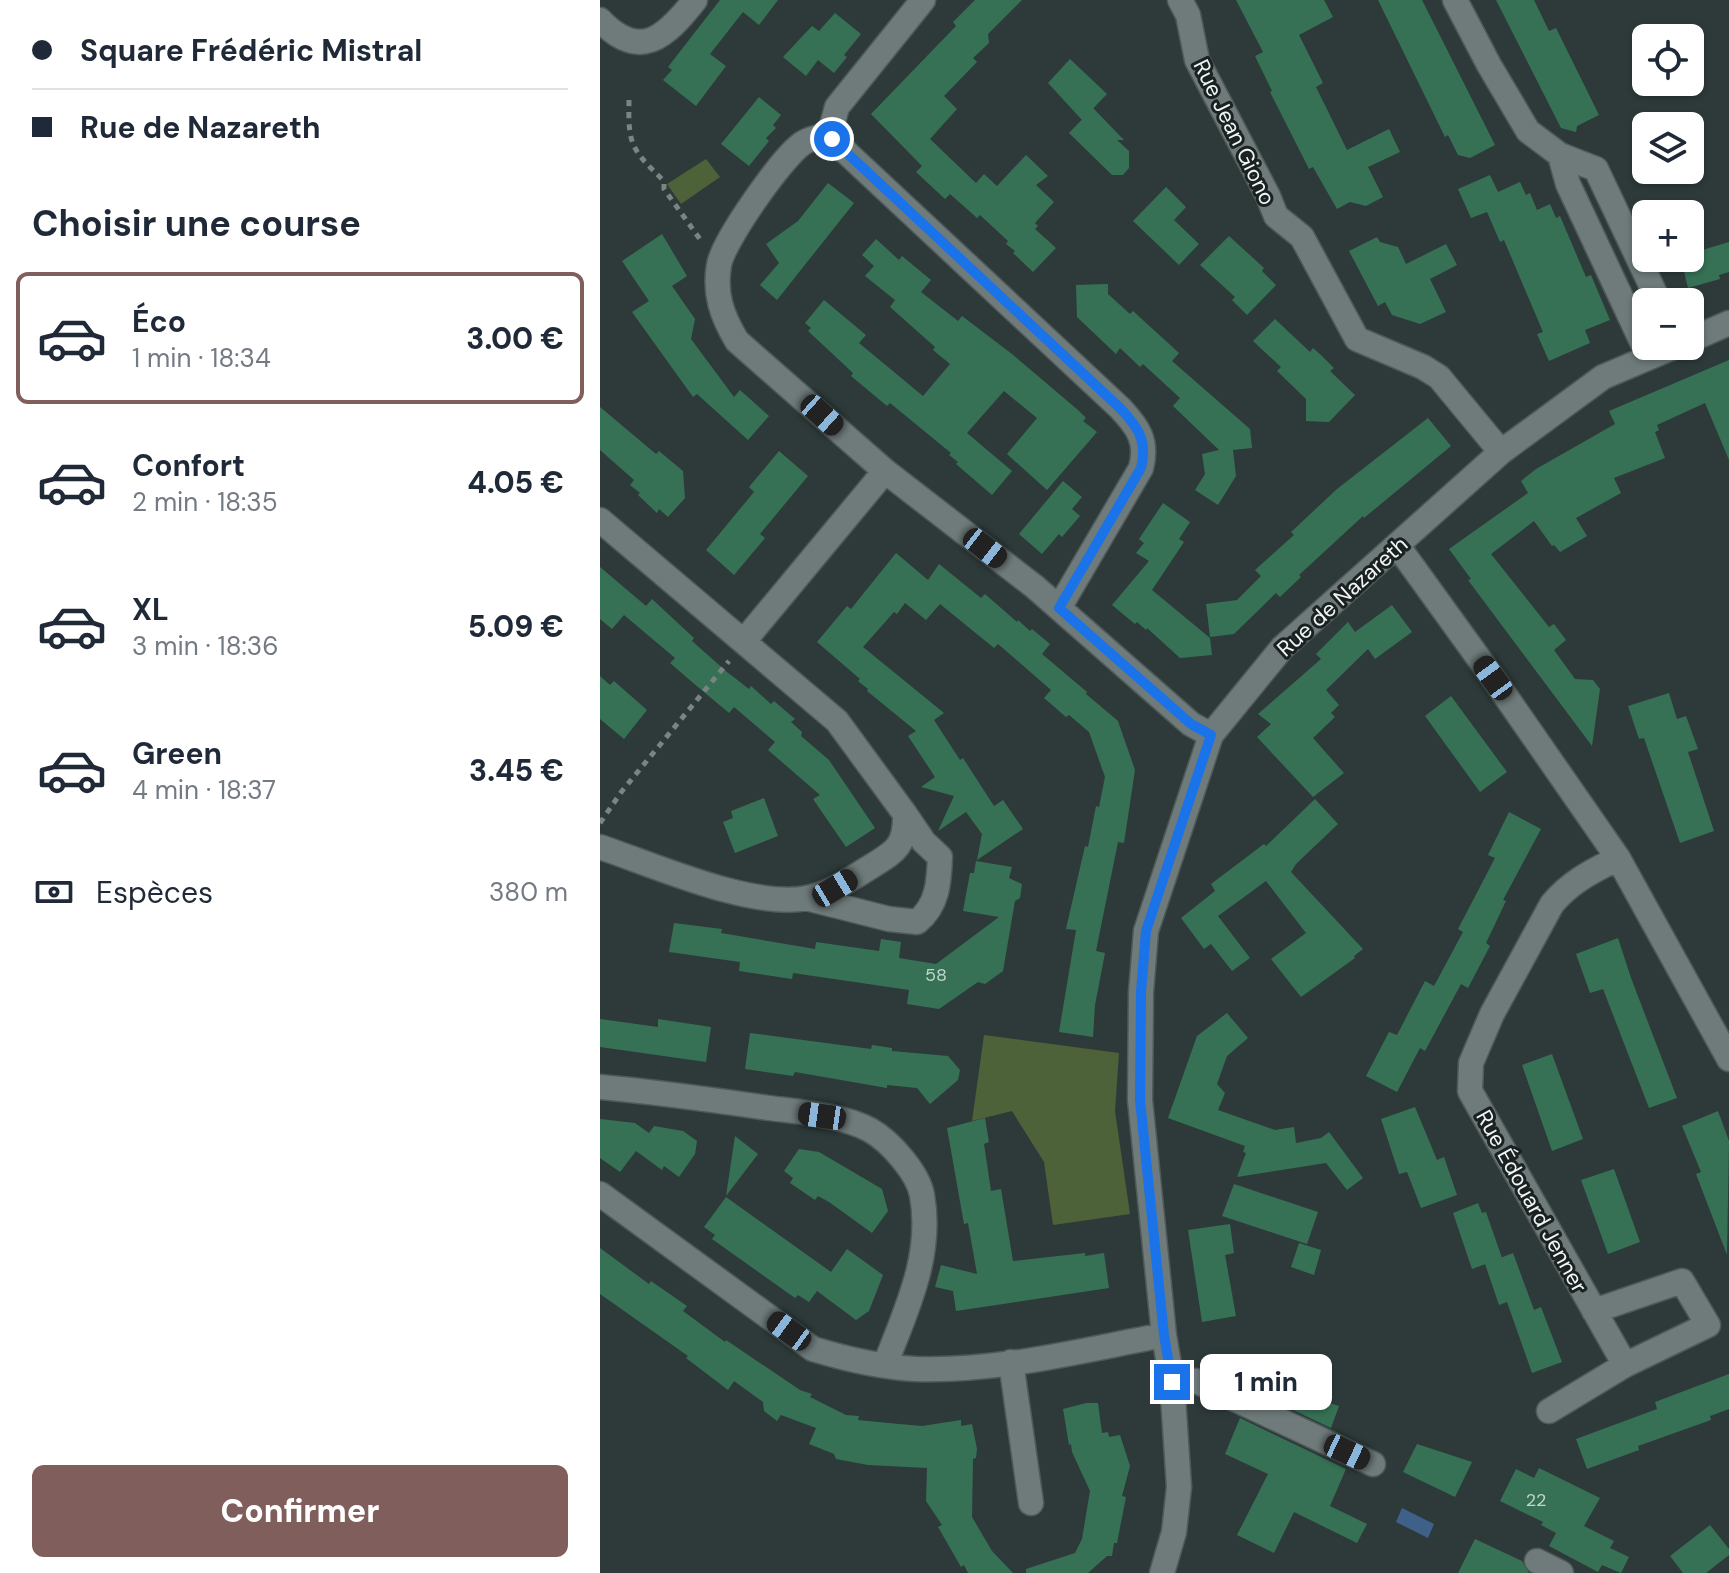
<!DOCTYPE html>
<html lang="fr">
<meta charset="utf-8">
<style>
:root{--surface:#fff;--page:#f6f6f7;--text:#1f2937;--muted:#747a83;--line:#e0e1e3;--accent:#7f5e5b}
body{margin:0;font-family:"DM Sans",sans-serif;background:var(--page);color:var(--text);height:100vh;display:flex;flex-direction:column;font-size:30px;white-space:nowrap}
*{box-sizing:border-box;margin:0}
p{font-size:26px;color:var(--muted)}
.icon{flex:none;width:44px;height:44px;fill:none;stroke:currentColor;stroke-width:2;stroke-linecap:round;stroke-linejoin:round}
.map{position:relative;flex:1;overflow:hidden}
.drawer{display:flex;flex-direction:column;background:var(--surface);width:600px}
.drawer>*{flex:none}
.top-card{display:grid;align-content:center;height:176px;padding:0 32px;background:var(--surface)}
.buttons{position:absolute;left:1032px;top:24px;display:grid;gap:16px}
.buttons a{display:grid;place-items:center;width:72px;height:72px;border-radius:12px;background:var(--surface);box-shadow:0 2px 6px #0004;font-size:40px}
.end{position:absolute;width:36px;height:36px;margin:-18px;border:10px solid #1a73e8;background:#fff;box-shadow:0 0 0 4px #fff}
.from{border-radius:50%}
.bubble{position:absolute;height:56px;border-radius:12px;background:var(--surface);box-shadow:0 2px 6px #0004;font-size:26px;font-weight:800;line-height:56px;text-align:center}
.car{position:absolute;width:24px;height:48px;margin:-24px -12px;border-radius:10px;box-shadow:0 0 6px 2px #0007;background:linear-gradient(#222 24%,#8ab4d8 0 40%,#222 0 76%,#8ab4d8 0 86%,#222 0)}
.top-card b{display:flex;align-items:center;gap:28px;height:76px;font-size:30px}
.top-card b+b{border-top:2px solid var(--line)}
.top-card i{width:20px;height:20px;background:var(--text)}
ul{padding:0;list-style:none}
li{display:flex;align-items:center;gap:24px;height:132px;margin:0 16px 12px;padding:0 16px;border:4px solid transparent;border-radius:12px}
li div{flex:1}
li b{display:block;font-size:30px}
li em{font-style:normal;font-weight:800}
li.active{border-color:var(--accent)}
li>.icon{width:72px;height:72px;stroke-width:1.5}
h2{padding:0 32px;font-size:36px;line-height:96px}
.pay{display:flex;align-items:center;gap:20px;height:88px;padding:0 32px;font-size:30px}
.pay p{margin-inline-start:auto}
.cta{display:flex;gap:16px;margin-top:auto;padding:16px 32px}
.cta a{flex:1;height:92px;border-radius:12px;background:var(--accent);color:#fff;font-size:32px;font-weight:800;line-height:92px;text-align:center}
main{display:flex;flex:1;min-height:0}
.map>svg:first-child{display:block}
.green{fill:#4d6238}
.water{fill:#3f6089}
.building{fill:#367155}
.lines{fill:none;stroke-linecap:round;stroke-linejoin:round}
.minor-casing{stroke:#4e5958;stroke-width:27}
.path{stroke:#798483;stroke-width:5;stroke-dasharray:6 6;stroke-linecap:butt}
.minor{stroke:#6e7b7a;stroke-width:24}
.route{stroke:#1a73e8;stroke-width:10}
.labels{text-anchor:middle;stroke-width:6;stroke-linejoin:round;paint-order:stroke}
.number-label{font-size:18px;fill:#c1d6ce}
.street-label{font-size:22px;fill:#eff7f6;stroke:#1b2020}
</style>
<main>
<section class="drawer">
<div class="top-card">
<b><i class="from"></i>Square Frédéric Mistral</b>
<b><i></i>Rue de Nazareth</b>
</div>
<h2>Choisir une course</h2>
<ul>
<li class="active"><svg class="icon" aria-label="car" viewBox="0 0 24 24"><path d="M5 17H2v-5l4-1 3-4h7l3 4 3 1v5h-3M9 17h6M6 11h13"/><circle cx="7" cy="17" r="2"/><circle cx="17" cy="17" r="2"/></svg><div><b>Éco</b><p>1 min · 18:34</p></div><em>3.00 €</em></li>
<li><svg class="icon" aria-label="car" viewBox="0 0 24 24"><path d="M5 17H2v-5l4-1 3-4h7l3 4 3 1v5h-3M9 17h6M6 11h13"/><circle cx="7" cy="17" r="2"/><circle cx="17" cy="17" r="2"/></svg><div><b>Confort</b><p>2 min · 18:35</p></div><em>4.05 €</em></li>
<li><svg class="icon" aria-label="car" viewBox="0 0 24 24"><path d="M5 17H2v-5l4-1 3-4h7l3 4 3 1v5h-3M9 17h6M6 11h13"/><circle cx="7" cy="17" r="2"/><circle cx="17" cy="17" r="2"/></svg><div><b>XL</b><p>3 min · 18:36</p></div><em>5.09 €</em></li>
<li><svg class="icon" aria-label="car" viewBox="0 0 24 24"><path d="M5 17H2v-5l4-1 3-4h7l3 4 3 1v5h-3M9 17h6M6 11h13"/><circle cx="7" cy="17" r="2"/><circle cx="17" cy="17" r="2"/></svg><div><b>Green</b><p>4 min · 18:37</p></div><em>3.45 €</em></li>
</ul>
<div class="pay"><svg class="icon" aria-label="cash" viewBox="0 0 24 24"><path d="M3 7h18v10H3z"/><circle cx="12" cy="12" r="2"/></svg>Espèces<p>380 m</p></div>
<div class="cta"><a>Confirmer</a></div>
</section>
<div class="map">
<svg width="1129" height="1573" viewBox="0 0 1129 1573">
<rect width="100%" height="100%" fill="#2e3a3a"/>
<path class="green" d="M106,159L120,177L81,204L67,184Z
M384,1035L519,1053L515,1111L530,1214L453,1225L444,1162L412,1111L372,1121Z"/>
<path class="water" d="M802,1508L834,1524L828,1538L796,1522Z"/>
<path class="building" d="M120,0H178L159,25L143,12L110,54L126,66L96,106L63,80L72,70L68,67Z
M375,0H422L388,34L389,43L373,58L377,62L344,96L357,109L330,139L376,183L384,174L397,186L426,155L448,176L436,185L454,202L435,223L438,226L435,229L456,248L433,272L413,253L415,251L406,244L408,241L380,215L377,218L350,194L345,199L316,172L322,166L271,114L356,26L353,22Z
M636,0H724L733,17L699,35L723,83L716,87L747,150L789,129L800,152L768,167L783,197L766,206L750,202L737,209L713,167L709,169L670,92L672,91L655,56L663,52Z
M778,0H822L895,145L870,158L858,155L848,135L845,137Z
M896,0H934L949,31L956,28L999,115L977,126L976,132L961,128Z
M235,13L261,34L244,55L247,57L234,73L218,60L206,76L183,57L212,26L219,31Z
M470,59L507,94L482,120L448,83Z
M159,97L181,115L173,125L176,128L166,138L169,141L149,166L121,144Z
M493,108L524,140H517L529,151V168L523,175H512L469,133Z
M890,175L898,192L920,182L926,195L930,193L937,210L950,204L956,218L960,216L986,277L991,275L1010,320L985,330L990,343L949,361L937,334L943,332L904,240L900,242L887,212L871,218L858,189Z
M228,183L254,203L177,300L160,285L179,263L166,244L198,221Z
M566,187L586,207L574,220L599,244L579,265L533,221Z
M62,234L87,276L72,286L95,319L91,339L134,397L140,390L169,416L148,440L97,394L93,397L32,312L49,301L22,261Z
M629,236L664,268L662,271L676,285L647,315L632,300L635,297L600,265Z
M777,237L780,242L798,247L806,264L846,244L857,265L830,279L846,312L820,324L792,315L785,302L778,306L749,251Z
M276,239L299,260L302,256L331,280L321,292L358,321L362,316L412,354L478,410L486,418L483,421L497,432L447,490L407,454L437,418L404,391L367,433L412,471L392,495L356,464L358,462L349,455L351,453L290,403L287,406L251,376L253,373L208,331L211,328L205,323L224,300L266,335L259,343L323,396L350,364L333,350L335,347L290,307L295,300L265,276L274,266L262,255Z
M1129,242V272L1119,275L1120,279L1088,288L1081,259L1090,258L1092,253Z
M508,284V294L530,314L533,311L579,353L572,361L650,429L652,448L633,450L636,476L618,505L595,490L605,474L602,454L619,450L573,406L580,398L543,364L540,367L520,348L516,354L477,317L476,285Z
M675,319L710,352L713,348L721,355L734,368L730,371L755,395L729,422L706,421V399L677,371L681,367L653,341Z
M1129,360V460L1105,403L1057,425L1059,430L1055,432L1065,458L1014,478L1021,493L976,518L987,536L960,552L954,545L952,546L934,521L891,554L949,627L954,624L966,640L954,650L975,679L993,680L1000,689L992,746L868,580L871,579L849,549L928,493L921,481L936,469L1015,424L1009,411Z
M0,407L56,454L59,451L83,471L85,498L68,517L59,509L57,513L38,495L40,493L30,485L34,480L0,450Z
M828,418L851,446L764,518L763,516L699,575L701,577L680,597L676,593L634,634L610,637L606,604L637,600L661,576L655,570L694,535L691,532L737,489Z
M179,451L208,476L160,534L165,538L134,575L106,550L154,492L149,487Z
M463,481L482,497L472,509L480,516L462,537L459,534L442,554L419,534Z
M563,503L590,522L579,539L584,542L552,590L610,638L612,655L580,658L547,628L546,630L537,622L535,624L512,605L549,561L536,553L544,543L539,539Z
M296,553L328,580L339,564L381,598L385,594L417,622L418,620L430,631L432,629L450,644L442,654L487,692L486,694L518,721L520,727L535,770L524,843L518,842L496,951L505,953L495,1005L493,1037L459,1032L476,930L466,929L485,846L488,847L496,806L499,807L505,777L489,732L469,715L466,717L444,698L451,690L398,644L394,648L340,604L326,620L305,603L297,614L294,612L263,647L344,713L334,720L360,760L363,758L394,806L403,800L423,829L377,860L382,834L366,812L338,831L354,796L321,787L335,777L308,736L316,731L267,691L268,689L258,681L260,679L217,642L247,606L251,609Z
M0,567L46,606L52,599L94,638L92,641L127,672L149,689L151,686L171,704L174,701L195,719L191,722L202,732L201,736L229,760L275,828L246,847L213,799L220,795L168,750L175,742L134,707L129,713L92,682L70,663L75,658L24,615L12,629L0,619Z
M792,605L812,632L775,659L768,649L726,690L739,705L731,713L735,717L713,738L744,773L713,797L657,737L671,724L658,714L721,659L716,654L748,622L755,632Z
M0,676L10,685L14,681L47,710L24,739L0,719Z
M1069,693L1077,719L1086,716L1098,749L1088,752L1114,831L1080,843L1044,738L1039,739L1028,706Z
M851,696L907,772L880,792L825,716Z
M164,798L178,836L135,853L123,822L133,818L131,811Z
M715,799L738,824L696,864L691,872L763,949L754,956L755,958L701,997L671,959L706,933L666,881L618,916L650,958L632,971L611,944L604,949L581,918L615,891L611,884L664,844L666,846Z
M909,812L941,829L903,900L906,901L886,943L890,946L868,988L861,984L825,1051L820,1048L797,1092L766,1076L789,1032L797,1035L825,981L834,986L863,932L858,929L895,858L888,855Z
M376,861L412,867L409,878L422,884L420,898L415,901L403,971L385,984L378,982L339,1009L307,1004L309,990L193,973L192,979L139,971L140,962L69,952L74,923L122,929L121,933L215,949L216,942L279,951L281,939L301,942L299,958L336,964L399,917L363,911L370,873H374Z
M1018,938L1031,978L1077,1098L1049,1108L1003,989L990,993L976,954Z
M627,1013L648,1038L627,1056L617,1084L625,1093L618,1110L675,1130L694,1127L696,1143L721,1138L729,1132L763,1178L747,1190L726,1163L637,1177L646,1153L643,1152L645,1146L568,1118L597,1036Z
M0,1019L58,1027V1019L111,1027L106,1062L0,1047Z
M150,1033L271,1049L272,1045L292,1048V1051L348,1056L360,1070L358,1080L330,1104L317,1088L287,1085V1088L195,1072L193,1076L145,1069Z
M952,1054L983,1139L952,1151L922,1065Z
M815,1107L837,1160L844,1157L857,1195L821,1208L807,1172L799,1174L781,1119Z
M1118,1111L1129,1141L1127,1255L1096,1174L1101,1172L1082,1126Z
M385,1118L389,1142L384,1144L391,1191L401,1189L413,1261L485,1253V1256L504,1253L509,1288L356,1311L353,1291L335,1287L341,1265L377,1274L368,1223L364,1224L347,1128Z
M0,1119L35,1123L49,1133L54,1126L83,1131L97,1141L95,1154L79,1177L64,1166L62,1170L36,1151L20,1172L0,1158Z
M135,1136L158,1154L126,1196Z
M199,1149L219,1152L282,1189L288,1211L272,1233L229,1202L218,1196L215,1200L190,1183L193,1178L184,1171Z
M1014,1169L1040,1242L1008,1254L981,1180Z
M634,1184L718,1212L707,1244L622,1216Z
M126,1197L231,1272L247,1249L283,1275L269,1311L256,1320L217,1291L209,1302L198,1295L195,1298L112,1239L115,1235L104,1227Z
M878,1203L882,1213L886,1212L902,1258L872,1269L853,1213Z
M630,1224L634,1253L625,1255L636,1316L602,1322L588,1230Z
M699,1243L721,1250L714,1275L691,1267Z
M0,1248L49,1284L51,1281L87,1306L83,1311L125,1342L126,1340L200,1390L212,1394L210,1397L246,1415L259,1416L258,1420L299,1424L322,1426L361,1420V1426L372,1424L377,1449L376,1458L373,1459L372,1517L392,1551L413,1573H368L364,1565L361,1567L338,1527L342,1525L326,1501L327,1468L268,1465L236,1459L234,1454L209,1444L216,1428L181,1415L177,1421L164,1411L163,1402L134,1381L128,1390L86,1358L88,1356L0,1294Z
M913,1253L934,1310L941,1307L962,1362L932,1373L907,1302L899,1305L885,1264Z
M660,1355L698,1366L692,1387L716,1394L714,1398L739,1406L731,1428L649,1389Z
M1129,1374V1409L1110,1416L1111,1420L1038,1446L1039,1450L987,1469L976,1439L1057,1409L1055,1402Z
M486,1403H498L502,1433L508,1432L509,1437L520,1435L530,1466L522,1496L526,1497L517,1543H514L512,1556H507L488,1573H426V1569L475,1553L482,1539L490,1491L472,1452L471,1444L469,1445L463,1409Z
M640,1418L746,1469L730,1506L767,1524L757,1543L694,1512L674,1553L637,1535L668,1474L625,1454Z
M817,1444L872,1462L855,1497L803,1472Z
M939,1468L1000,1498L984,1526L1014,1541L1010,1548L1029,1557L1021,1573L1002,1565L998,1572L949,1546L956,1533L941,1525L943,1522L900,1501L916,1469L934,1478Z
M1110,1525L1129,1549V1555L1106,1573H1083L1070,1556Z
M875,1539L922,1561L929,1573H858Z"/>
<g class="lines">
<g class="minor-casing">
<path id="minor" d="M580,0L588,15L597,60L668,196L676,216L702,237L757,339L823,367L839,377L901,452
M855,0L889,65L928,131L960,155L996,169L1059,302
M0,20C40,62 66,37 95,0
M232,139C221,136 212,137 203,143C183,156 123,241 119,265C114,294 122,316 137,341L285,471L435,587L591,724L611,735
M232,139L520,408C538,427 548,441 541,468L459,608
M232,139L231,129L237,107L323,0
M960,155L968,184L1049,357
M1090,340L1129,323
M0,520L237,721L305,814C306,848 294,852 267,869C248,881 229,893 207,898C152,909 54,865 0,847
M797,545L893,678L1018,858L1129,1059
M144,641L285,471
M1018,858C993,871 971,881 952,904L892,1014L871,1063L870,1091L1025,1365
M206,898L289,919L317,922C338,905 339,882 340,857L324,842L305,814
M0,1087C57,1092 113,1100 169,1108C200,1112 242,1115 270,1130C290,1141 318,1173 322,1195C333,1256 306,1310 285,1365
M0,1194L213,1349C246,1359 280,1367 315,1369C398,1372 483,1350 564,1335
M411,1362L431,1503
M572,1382L596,1381L773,1464
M949,1411L1025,1365L1108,1325L1082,1281L994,1311
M937,1561L961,1573
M562,1573L574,1532L579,1487L572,1382L564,1335L540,1100L541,992L546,931L611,735L682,648L901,452L1003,377L1076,346"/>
</g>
<path class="path" d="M29,100C28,145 31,149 64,181V189L102,242
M0,823L22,791L129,661"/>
<use href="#minor" class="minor"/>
</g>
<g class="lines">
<path class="route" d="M232,139L520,408C538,427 548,441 541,468L459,608L591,724L611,735L546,931L541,992L540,1100L564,1335L572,1382"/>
</g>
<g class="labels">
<g class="number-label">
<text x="336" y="981">58</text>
<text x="936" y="1506">22</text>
</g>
<g class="street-label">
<text transform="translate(635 132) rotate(64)" y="8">Rue Jean Giono</text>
<text transform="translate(742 596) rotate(-42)" y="8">Rue de Nazareth</text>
<text transform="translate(932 1201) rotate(61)" y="8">Rue Édouard Jenner</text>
</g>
</g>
</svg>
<div class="buttons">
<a><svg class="icon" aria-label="locate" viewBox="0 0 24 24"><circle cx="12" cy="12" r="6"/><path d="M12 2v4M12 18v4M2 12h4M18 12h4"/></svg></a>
<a><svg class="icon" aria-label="layers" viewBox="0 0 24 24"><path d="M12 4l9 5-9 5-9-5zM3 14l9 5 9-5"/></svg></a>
<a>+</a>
<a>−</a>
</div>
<i class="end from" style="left:232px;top:139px"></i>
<i class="end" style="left:572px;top:1382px"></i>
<div class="bubble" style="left:600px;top:1354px;width:132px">1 min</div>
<i class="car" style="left:222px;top:415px;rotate:132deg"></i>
<i class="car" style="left:385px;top:548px;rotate:128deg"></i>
<i class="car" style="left:893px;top:678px;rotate:324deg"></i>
<i class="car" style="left:235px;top:888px;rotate:59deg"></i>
<i class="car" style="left:222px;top:1116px;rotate:278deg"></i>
<i class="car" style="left:189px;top:1331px;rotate:306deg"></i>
<i class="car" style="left:747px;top:1452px;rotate:115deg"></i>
</div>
</main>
